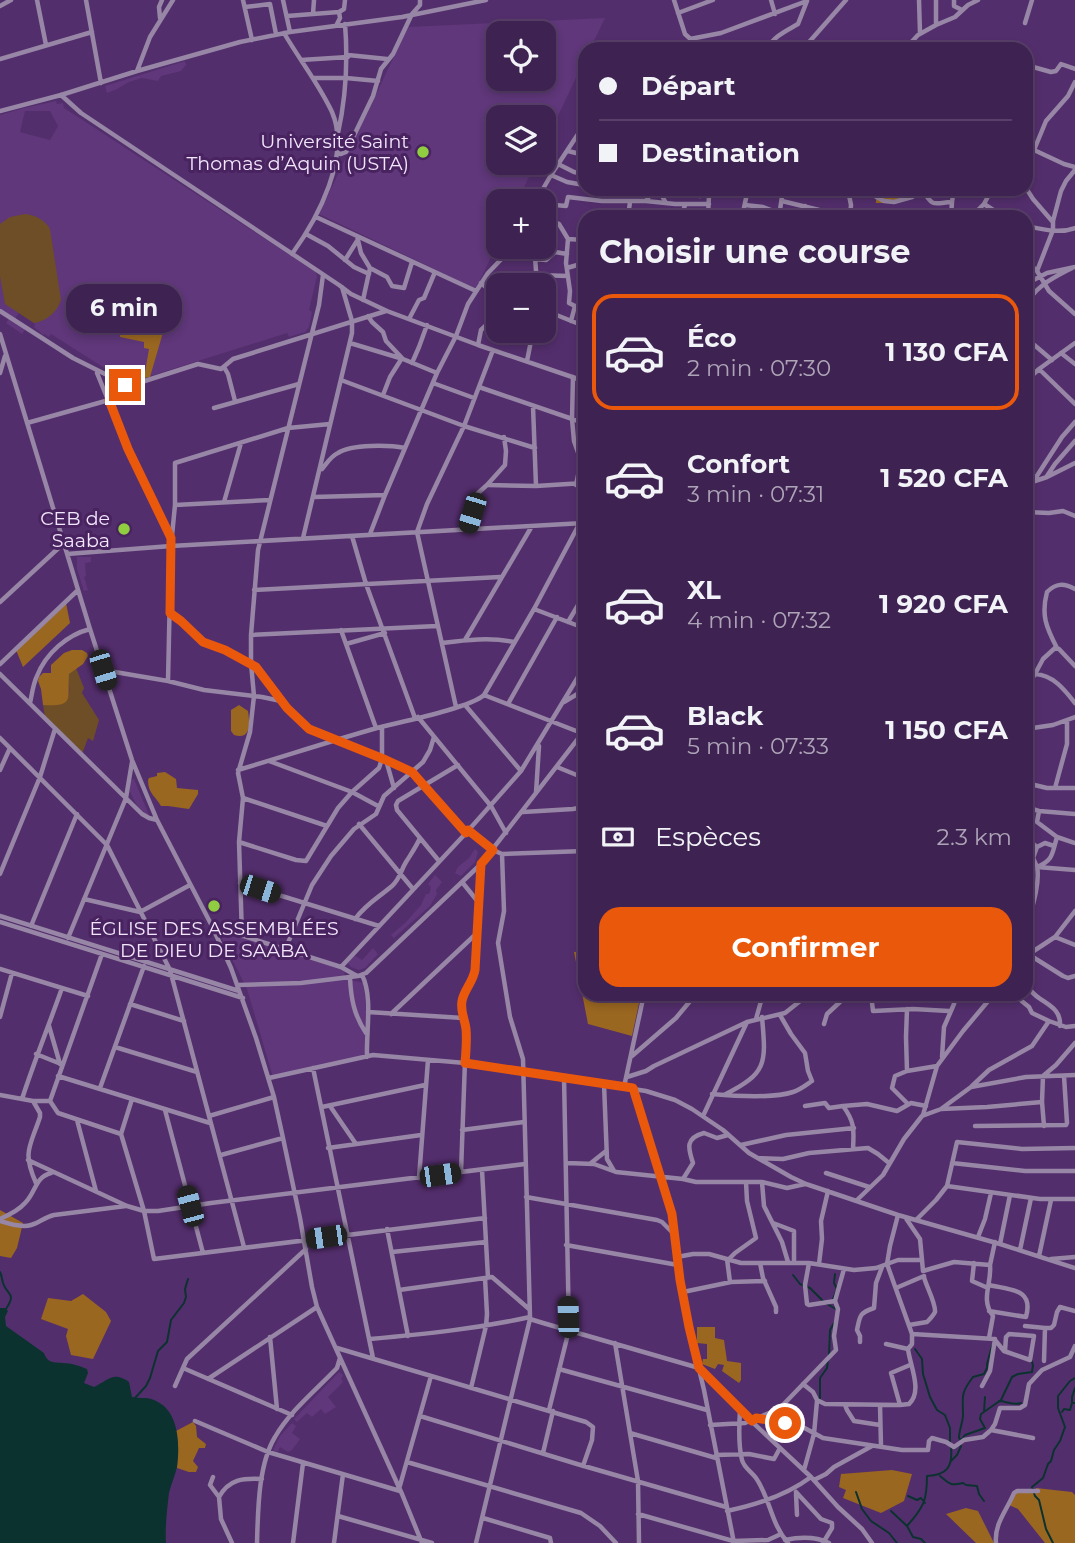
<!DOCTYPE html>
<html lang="fr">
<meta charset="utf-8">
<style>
:root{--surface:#3e2251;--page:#492f5b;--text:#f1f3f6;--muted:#ada4b7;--line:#573f68;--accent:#ea580c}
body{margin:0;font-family:Montserrat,sans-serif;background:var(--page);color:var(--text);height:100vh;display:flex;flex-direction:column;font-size:26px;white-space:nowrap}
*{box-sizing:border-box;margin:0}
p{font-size:23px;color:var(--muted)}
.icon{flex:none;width:38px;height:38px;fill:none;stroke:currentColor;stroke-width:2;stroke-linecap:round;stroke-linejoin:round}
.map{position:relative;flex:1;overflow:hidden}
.sheet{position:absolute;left:578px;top:210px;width:455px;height:791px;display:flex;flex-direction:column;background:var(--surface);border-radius:21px;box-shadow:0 4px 10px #0003,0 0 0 2px var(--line)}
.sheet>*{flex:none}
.hud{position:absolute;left:578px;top:42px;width:455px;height:154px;border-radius:21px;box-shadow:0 4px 10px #0003,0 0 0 2px var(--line);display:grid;align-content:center;height:154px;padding:0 21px;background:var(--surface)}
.tools{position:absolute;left:486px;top:21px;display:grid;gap:14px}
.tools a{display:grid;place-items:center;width:70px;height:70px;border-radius:14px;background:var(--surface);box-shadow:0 4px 10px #0003,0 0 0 2px var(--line);font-size:35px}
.end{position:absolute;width:32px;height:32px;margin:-16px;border:9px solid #ea580c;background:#fff;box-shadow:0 0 0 4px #fff}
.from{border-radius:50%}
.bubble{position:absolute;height:49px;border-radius:21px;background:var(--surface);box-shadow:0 4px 10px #0003,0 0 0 2px var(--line);font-size:23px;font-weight:700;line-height:49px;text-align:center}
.car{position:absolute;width:21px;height:42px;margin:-21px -10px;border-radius:9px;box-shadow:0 0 5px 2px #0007;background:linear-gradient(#222 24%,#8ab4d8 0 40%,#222 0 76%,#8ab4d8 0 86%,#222 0)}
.hud b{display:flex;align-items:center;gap:24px;height:66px;font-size:26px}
.hud b+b{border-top:2px solid var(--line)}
.hud i{width:18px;height:18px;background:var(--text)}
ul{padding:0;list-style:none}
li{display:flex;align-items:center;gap:21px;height:116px;margin:0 14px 10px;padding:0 7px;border:4px solid transparent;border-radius:21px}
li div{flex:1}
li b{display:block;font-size:26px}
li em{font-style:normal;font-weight:700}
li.selected{border-color:var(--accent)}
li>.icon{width:63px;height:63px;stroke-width:1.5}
h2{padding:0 21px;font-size:32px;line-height:84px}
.pay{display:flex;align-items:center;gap:18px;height:77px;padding:0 21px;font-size:26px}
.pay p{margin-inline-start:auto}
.button{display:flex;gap:14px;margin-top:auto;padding:14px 21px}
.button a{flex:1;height:80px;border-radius:21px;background:var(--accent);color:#fff;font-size:28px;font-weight:700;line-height:80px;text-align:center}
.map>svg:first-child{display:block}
.built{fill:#5f377a;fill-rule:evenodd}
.green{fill:#6e4e27}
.forest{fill:#9a6721}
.water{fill:#0c3230}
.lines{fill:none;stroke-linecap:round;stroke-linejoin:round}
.stream{stroke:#0c3230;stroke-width:2}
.minor{stroke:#9786a5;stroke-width:4.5}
.route{stroke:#ea580c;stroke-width:9}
.poi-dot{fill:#90cd40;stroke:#482360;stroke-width:2.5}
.labels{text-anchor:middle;stroke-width:6;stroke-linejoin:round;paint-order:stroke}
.poi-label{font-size:19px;fill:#f2e6fc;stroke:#482360;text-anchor:end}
</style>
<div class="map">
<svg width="1075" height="1543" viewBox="0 0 1075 1543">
<rect width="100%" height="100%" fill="#532e6c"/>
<path class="built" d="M605,18L590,49H584V61L544,145V117H499V163H536L517,201H499V240L476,289L319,214L408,27ZM499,33H544V79H499Z
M185,61L186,65L181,71L161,76L158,81L142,78L129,82L117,89L107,93L105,86Z
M56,101L57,104L63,103L64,108L316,272L317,276L309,310L312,312L309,327L305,332L289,337L287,333L128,383L51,334L49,337L44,334L43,335L34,327L35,324L19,313L14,320L26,328L22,334L6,323L11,315H9L0,309V115L24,108ZM25,111H50L58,126L50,140L20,132Z
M77,557H91V562L85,563L86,576L84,577L88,590L84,591L77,569Z
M134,779L149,815L147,816L136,804L130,792L129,780Z
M475,849L478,852L475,862L461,876L455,873L458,867L469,858Z
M435,875L442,882L436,890L437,894L430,906L394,938L391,935L406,922L421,905L426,894H429L431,887L428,884Z
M223,930L344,969L345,979L364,983L366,1012V1056L273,1077L247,989L219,933Z
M373,948L378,954L365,968L359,970L351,967L348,963L354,955L362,960Z
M339,1372L343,1375L341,1379L343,1382L328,1397L336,1407L325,1414L321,1409L312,1417L307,1413L297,1422L294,1419Z
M292,1423L296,1426L292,1433L300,1439L292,1450L288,1452L280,1447L278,1452L273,1450L280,1436Z"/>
<path class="green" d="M25,214C35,215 45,220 50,229L61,300C57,312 47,321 34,323L5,304L0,276V224L10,217Z
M76,668L84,688L82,693L99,720L93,741L88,738L82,754L45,717L43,705C65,706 74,701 67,677L72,670Z"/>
<path class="forest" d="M873,189H920L919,192L896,203H876V197Z
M147,316L162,319L164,329L150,377L144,378L149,349L144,348V342L120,337L121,326L145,329Z
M66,603L70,623L23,667L16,650Z
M72,650H82L87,653L88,656L83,664L69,674C67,698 76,707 43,705L41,689L38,681L39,677L43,673H51V665L64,653Z
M239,705L248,711C250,724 251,740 234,735L231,731V710Z
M165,772L176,779L177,788L198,790V794L189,809L168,806H161C155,796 148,793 148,780L149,778L157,776V773Z
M584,951V994H641L632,1036L588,1024L574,952Z
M0,1210L23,1223L17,1248L11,1258L0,1256Z
M83,1294L106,1312L111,1321L93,1359L71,1355L66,1336L68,1329L41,1319L48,1298L71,1301Z
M697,1327H715V1338L724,1340L727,1361L741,1363V1380L739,1383L722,1371L724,1365L718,1364L715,1369L702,1364L703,1359H707V1344L697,1343Z
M193,1422L196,1426L197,1437L206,1444L205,1448H199L193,1461L198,1467L196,1472H189L177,1468L178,1443L176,1431Z
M892,1470L912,1474L904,1501L881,1513L843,1498L846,1490L839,1487L841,1474Z
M1036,1488L1072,1492L1075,1495V1543H1045L1018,1509L1009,1505L1014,1490L1036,1491Z
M966,1508L978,1511L994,1543H976L946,1514Z"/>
<path class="water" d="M0,1308H5L8,1311L5,1317L6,1326L44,1353C48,1364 54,1362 63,1363C71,1363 80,1366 87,1369L88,1373L84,1383L94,1387C109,1380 113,1371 129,1382L132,1397C141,1399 149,1396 158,1402C179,1413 180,1445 177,1467C175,1476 171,1484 169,1493C167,1510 165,1527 166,1543H0Z"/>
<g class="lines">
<path class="stream" d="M0,1272C2,1276 2,1280 3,1283C7,1296 17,1292 6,1309
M793,1275L800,1284L810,1288L823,1301
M833,1299L837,1289L834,1283L835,1274
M827,1304L836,1309
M915,1349L922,1359L923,1374L930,1397L937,1410L945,1415L950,1428V1442
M829,1355L830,1330L834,1323
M135,1398L146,1386L150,1378L158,1351L167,1342L171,1320L184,1303L186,1297L185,1289L188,1279
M820,1399V1378L827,1368L828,1360
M999,1401C1006,1401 1014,1406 1021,1403
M1072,1403V1397L1075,1388
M984,1412L985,1397
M1062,1412L1064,1409L1070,1410L1072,1403H1075
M961,1440L965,1435L985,1428L980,1419L981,1414L1001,1400L1012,1377L1018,1374L1032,1372L1033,1365L1031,1359
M961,1440L959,1438C959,1430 963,1422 963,1415C963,1396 960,1394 973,1377L984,1374L987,1368V1364L992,1346
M951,1461L957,1455L961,1446
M940,1476C950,1484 950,1486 963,1483L966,1485L977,1486L979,1494L984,1501
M856,1492L862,1509L871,1521L889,1533L897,1543
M908,1496L917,1500L921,1498L925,1503
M891,1511L907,1526
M925,1543L921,1539L913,1537L907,1526C924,1507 927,1500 927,1476C947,1475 953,1467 951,1447
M1053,1543L1046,1529L1039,1500L1035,1496L1032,1487L1043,1478L1048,1464L1051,1461L1054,1450L1060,1441L1065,1427L1058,1408V1396L1070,1381L1075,1378"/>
<path class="minor" d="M37,0L46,45
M86,0L101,83
M243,0L252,40
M283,0L290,32
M674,0L685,34L696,44
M771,0L775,14
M919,0L920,33
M954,0V6L962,10
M0,6L11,0
M245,7L270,4L276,34
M678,13L713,0
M313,14L314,0
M287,16L339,12
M160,18L159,7L162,0
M1025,23L1032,0
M337,24L340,18L339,12L344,9L345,0
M936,25V0
M284,33C299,59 319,84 332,112C351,156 318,218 292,254
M690,39L721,33L807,1
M593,46L597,49
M640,49L642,46L670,49
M688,49L696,44L702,49
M767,49C774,36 786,31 798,24L807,1
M803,49L846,0
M905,49L918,35L936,25L955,17L968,5L978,0
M348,55L387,59
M0,59L92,32
M301,60L348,57
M1026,65L1051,72L1056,71L1061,64L1075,69
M137,71L150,37L173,0
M313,78H346L378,81
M61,95L81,113L339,285L351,294L387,311L478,345L584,381
M0,111L61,95L137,71L240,42L290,32L402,17L486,0
M338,133C346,97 348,61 345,24
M1034,150L1064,164L1075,167
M568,151L584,155
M337,153L341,154L346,152L373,96L381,69L393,54L412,14L420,5V0
M1026,157L1034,150L1046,121L1068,96L1075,82
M558,164L574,172L584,174
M1075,170L1066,181L1061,191L1053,221V230L1037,271L1049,291L1075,314
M551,175L567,182L584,185
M1026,188L1033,199L1052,221
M658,189L666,203
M766,189L783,193
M830,189L838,193L849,195L851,205L850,217
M923,191C934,208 933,203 952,202L954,189
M662,195L678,189L700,196L709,195
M849,195H873L884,201L894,202L912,197L925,189
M536,201L551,175L584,125
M646,201L654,189
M782,201L819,210L832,217
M544,204L566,206L568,197L602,201H646L675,204H709
M984,204L1004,217
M745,205L763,207L779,213
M316,217L476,291
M628,217L630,202
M643,217H650
M679,217L682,215L685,205
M708,217L709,195L721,194L727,189
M742,217L748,189
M779,217L783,189
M804,217L805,206
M951,217L952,202
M971,217L984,204L992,189
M544,219L559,224L568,239L566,263L570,291L569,303L575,306L571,321
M1026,226C1042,229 1059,234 1075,228
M306,234L328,246L354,267L369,274
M357,236L361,253L370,268L363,300
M568,239L584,240
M533,247L535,257L537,285
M535,259L546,260L555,252L567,254
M345,260L357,241
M1026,261L1037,271
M370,268L387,277L392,286L404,288L412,262
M567,268L584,263
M536,275L568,276
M481,283L499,298
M1026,284L1047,273L1075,267
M1026,307C1033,287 1053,278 1072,268
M544,310L584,326
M0,311L73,358L129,386L198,364L221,369L233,359L386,311
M368,316L372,322L383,332L386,341L402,358L390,377L383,395
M409,319L419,300L424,298L435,272
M488,324L499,330
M500,331L517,336L532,337
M0,334L90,629L132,760L157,820L212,926L231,968L256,1038L274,1097L283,1138L300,1218L312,1287L317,1307L402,1494L422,1543
M1026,338L1052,360
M350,343L403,359L437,373
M478,345L481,330L499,313
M1061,353L1075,364
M527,361L533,331
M412,363L419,347L427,325
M224,367L228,374L235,401
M1039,369L1075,404
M0,373L5,356
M97,373L128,449L170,537
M573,377L572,419L574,441L581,461L576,485
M341,380L464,426L535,448
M1026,381L1039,369L1075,343
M433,383L474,398
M479,387L584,423
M533,406L536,486
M214,408L299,384
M27,423L109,400L133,386
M322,469C327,463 331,456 338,453C352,444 389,445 405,448
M1047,476L1055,464L1075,441
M1033,482L1062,437L1075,422
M1026,484L1047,477L1075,463
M488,485L536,486L584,483
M314,497L385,495
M224,502L241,443
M175,505L270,500
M1026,512L1049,513L1063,511L1075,516
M467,528L477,494L487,485L505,465L506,451L504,437
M370,534L385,495L437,373L456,336L468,304L488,273L513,247
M352,536L366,584L415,718
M303,538L352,333V321L342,287
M67,554L171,546L584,523
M254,590L500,577
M0,602L64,543
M534,609L584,628
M170,613L203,642L225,650L256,667L281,700
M568,622L584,595
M341,630L376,728
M251,635L437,626
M465,640L532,526
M442,643C466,640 490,637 514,642
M346,644L385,633
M1057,648C1046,627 1041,615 1047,592C1056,583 1064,583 1075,589
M0,664L78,590
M103,670L168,681L204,690L262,697L281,701L308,729L408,770L466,833
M0,674L142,814L149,818L157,820
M1035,674L1043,659L1055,648L1059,649L1075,666
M168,681L171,546L175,505V463L288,428L330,424
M1026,694L1028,685L1035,674C1053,675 1064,689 1075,703
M484,695L584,734
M564,702L584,690
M30,703C32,694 33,684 37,676C46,653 67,635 90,629
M508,704L557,617
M465,705L521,771
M456,707L417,532L427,504L464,426L493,350
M418,717L491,806L506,833
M1026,729L1053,725L1075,717
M0,738L107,845L170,970L244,1247
M1026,753L1032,772L1026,783
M386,760L394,788
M269,761L352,792L378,806
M557,767L584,778
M0,770L10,748
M238,770C285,756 331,741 377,728C400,722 470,708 484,695L534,609L584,515
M1026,783L1047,788H1075
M1055,788L1067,744V721
M536,793L539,746
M243,798L327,826
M1026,807L1039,811L1075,814
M1039,811L1037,822L1057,837L1075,843
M523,812L573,809L584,807
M359,824L413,889
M468,830L493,850L502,854L584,851
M1026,838L1037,847L1033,858L1037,867C1054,860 1052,853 1057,837
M239,842L296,860L306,861L338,808L352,792L379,768L382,759V727
M1037,847L1045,843L1054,846
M502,854L504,911L498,943L510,1017L523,1059L530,1317
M1026,860L1037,867L1075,870
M439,861L397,810L396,805L398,801L458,765
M0,874L40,777L55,729
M462,882L479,903
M240,883L379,926
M84,899L140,912L190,885
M0,916L239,991
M1026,917L1030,915C1034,902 1040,881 1037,867
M355,919C367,903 378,898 392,886C400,879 401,870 406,862C411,854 416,847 420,838
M0,922L243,998
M31,926L77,814
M212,926L341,967L357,976
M242,936L239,842L243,798L238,773L250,732L254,696L251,663V635L258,550L319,305L323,275
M1055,937L1075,945
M68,938L126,798L132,762
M285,950L312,885L331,856L354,829L376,814L384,796L423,762L430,750L434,737
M102,954L50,1101L58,1113L121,1134
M1028,954L1063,976L1068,978L1075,976
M1026,956L1055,937L1075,911
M341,967L466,833L521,771L584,667
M0,969L88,996
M362,975C373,996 366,1033 367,1057
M350,978C351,999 354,1015 366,1033
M238,985L301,983L358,976L366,973L481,864L584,731
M1026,985C1030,990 1034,995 1039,998C1050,1006 1061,1010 1060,1026
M871,994L873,1011L913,1009L949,1011
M1013,994L1029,1007L1032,1013L1049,1021
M130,1004L184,1021
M907,1009L906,1037L907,1071
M368,1012L463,1018
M391,1014L477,933
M0,1017L12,973
M756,1019L763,994
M824,1024L827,1014L841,1001L854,998L855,994
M49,1026L60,1064
M115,1047L197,1072
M36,1054L61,1064
M632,1056L676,1018L696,994
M942,1057L944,1027L954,1004L956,994
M313,1068L373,1358
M58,1076L210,1123
M627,1077L646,1071L654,1066L747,1022L785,1013L809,994
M269,1078L373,1055L465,1063L646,1091L675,1100L692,1109L723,1130L749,1153L791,1177L806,1184L898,1215L1000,1244L1075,1268
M604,1084L607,1159L614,1171
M972,1086L989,1070L1032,1046L1049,1021L1066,1027L1075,1026
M624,1087L644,994
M100,1088L144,966
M634,1089L672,1214L678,1265L689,1327L704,1390L734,1543
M712,1094C734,1096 772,1099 793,1092C800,1090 806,1085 812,1081L808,1071L805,1053L791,1034L780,1015
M0,1095L33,1101H50
M724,1095C768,1073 766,1063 762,1017
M22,1099C34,1062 49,1025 62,988
M132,1099L121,1134L144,1211L154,1259L485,1218
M33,1101L40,1113V1117C30,1147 22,1152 36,1183
M1042,1102L1044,1126
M908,1104L892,1088L895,1076L907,1071L937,1066
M330,1106L356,1144
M805,1106L825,1103L829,1108L843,1106C855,1122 854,1130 853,1149
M843,1106L867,1104L897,1111L911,1103L926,1106
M322,1107L425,1085
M941,1109L987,1107L1042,1102L1043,1076L1056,1065L1075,1043
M165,1110L203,1253
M923,1115L937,1066L963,1031L994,994
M209,1116L274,1097
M703,1116L747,1022
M77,1120L96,1191
M975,1126L1066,1125L1067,1123L1064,1076
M462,1130L524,1122
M741,1145L786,1135L854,1128
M328,1148L421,1135
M221,1155L283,1138
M758,1158L783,1159L809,1153L868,1148L878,1154L889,1163
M28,1160L127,1206L144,1211H158L211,1203L525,1164
M567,1163L594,1164L616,1172L683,1179L696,1182H762L787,1188L805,1184
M591,1163L606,1151
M952,1163L1025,1171H1075
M482,1170L488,1278
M461,1172L466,1033L461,1003L463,996L474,976L475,970L481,865
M826,1173L869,1187
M419,1178L428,1060
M683,1179L693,1163C688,1148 685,1138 704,1133L717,1138L728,1135
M762,1182L764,1206L782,1242L788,1262
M947,1186L1040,1199H1075
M526,1197L657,1220L662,1222L674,1234
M857,1200L883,1175L904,1139L922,1116L941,1109L971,1087L1026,1077L1075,1075
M905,1217L920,1239L922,1260
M0,1219C9,1215 19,1210 25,1203C36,1192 35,1177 51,1173
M917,1219L936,1200L947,1186L957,1142L1022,1149L1075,1148
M0,1221C9,1224 22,1228 31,1225C39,1223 45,1217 54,1215L126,1206
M773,1223L794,1231V1262
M387,1229L408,1336
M978,1237L985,1219L991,1193
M1000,1244L1010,1195
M566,1245L678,1265
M1020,1250L1031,1198
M392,1252L486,1242
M1039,1256L1051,1200
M677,1257L693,1254H709L741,1263H809L854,1270L876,1268L898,1260H922L923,1271L954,1262L990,1265L995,1242
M727,1259L730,1282
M729,1259L735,1253L756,1238L747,1201L746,1182
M1051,1259L1075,1257
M760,1263L763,1278L776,1307V1312
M809,1263L805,1285L807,1304L809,1305L835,1301L844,1269
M974,1263L972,1281L988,1288
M819,1264L822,1239L821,1221L828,1191
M989,1285C1010,1290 1034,1288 1026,1317L989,1311
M896,1288L924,1276
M399,1290L492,1277L529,1309
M683,1292L731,1282L765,1281
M909,1325L927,1322C929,1320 934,1314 935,1312C936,1303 926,1286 924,1277
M1025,1326L1045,1328L1044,1361
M1045,1328H1051L1054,1325L1057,1312L1060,1307L1075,1311
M912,1334L995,1339L990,1371L982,1386
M270,1337L277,1409
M989,1338L993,1316C980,1299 992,1284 990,1265
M370,1339C425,1334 475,1329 530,1317V1319L543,1323L699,1368L748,1418L811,1477L838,1507L862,1529L872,1543
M995,1340L1004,1351L1030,1360L1034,1336L1009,1334L1006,1337L1005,1351
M860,1342V1336L857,1330C860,1316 859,1313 874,1308L876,1283L882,1267
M615,1343L638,1481L639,1543
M886,1344L908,1349
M337,1348L586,1422L593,1427L592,1440L583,1466
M183,1368L292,1415
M559,1369L707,1410
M208,1379L317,1307
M803,1384L813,1392L817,1400L825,1404L900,1405L909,1404C923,1391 910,1366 908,1349L912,1344V1334L887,1264L890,1246L898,1215
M175,1386L187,1359L306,1249
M471,1388L486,1326L487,1314L485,1278
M845,1405L847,1410L854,1421L880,1425
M880,1405L881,1446
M900,1405L891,1373L910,1365
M549,1410L569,1330L564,1077
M740,1410C739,1426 738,1445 742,1460C744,1468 752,1472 756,1478C770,1498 771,1524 788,1543
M420,1416L577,1464L726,1507
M756,1418L799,1425L823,1438L902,1450H928L929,1441L932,1438L946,1442L954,1447L964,1440L983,1437L991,1430L1033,1438
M195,1421L268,1452L400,1491
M710,1425L745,1423L779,1409L836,1350L834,1336L838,1309L835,1301
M991,1430L995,1424L1000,1408H1020L1025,1405L1029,1384L1042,1370L1070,1357L1075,1346
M630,1433L716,1458
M543,1453L553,1411
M716,1455L749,1454L774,1459L780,1448
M407,1462L581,1513L600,1526L616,1543
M804,1470L814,1434L817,1401
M213,1477L210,1485L219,1497L221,1519L232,1543
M814,1480L826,1474L834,1467L872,1446
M399,1489L431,1376
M796,1492L821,1519L832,1523V1528L823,1543
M796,1494L797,1515
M219,1497C229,1479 243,1478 262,1479
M727,1511C756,1505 787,1495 811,1477
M638,1514L733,1541L768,1540L781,1534
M338,1516L432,1543
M483,1518L550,1538L551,1543
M785,1540C799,1537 815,1536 829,1543
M257,1543C258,1511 258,1465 275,1437C290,1411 316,1390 337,1368L340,1358
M293,1543L303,1463
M334,1543L343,1474
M476,1543L530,1319
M996,1543C994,1524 1007,1510 1014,1493L1017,1491H1038"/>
</g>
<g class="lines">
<path class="route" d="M125,385L134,386L109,400L128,449L171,538L170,613L181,621L203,642L225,650L256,667L287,708L309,729L386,760L412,772L466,833L468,830L493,850L481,864L475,970C473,982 464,990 462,1001C460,1012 465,1019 466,1029C467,1040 466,1052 465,1063L633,1088L672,1214L680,1280L689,1327L699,1368L752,1421L756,1418L785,1423"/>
</g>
<g class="poi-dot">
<circle cx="423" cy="152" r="7"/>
<circle cx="124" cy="529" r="7"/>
<circle cx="214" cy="906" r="7"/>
</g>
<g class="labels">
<g class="poi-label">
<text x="409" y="148">Université Saint<tspan x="409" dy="22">Thomas d’Aquin (USTA)</tspan></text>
<text x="110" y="525">CEB de<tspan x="110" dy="22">Saaba</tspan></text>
<text x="214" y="935" text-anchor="middle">ÉGLISE DES ASSEMBLÉES<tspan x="214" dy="22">DE DIEU DE SAABA</tspan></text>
</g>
</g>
</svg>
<div class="tools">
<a><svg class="icon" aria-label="locate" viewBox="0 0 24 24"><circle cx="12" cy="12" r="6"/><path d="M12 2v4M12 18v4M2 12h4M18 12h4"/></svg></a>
<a><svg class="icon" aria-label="layers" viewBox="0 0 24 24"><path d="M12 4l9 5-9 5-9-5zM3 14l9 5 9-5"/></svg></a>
<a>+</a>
<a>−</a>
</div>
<i class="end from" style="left:785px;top:1423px"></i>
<i class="end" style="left:125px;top:385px"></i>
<div class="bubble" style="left:66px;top:284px;width:116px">6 min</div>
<i class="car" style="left:472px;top:513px;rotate:197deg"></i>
<i class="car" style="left:103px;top:670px;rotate:163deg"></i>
<i class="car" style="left:260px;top:889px;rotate:108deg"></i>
<i class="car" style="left:440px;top:1175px;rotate:82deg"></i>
<i class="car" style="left:190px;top:1206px;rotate:345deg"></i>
<i class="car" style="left:326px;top:1237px;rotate:262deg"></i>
<i class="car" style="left:568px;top:1317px;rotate:358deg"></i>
<div class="hud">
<b><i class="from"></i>Départ</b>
<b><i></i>Destination</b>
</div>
<section class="sheet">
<h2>Choisir une course</h2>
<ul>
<li class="selected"><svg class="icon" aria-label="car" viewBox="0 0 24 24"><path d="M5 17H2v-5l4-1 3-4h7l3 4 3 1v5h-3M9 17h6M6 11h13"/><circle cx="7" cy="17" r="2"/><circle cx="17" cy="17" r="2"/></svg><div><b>Éco</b><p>2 min · 07:30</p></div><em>1 130 CFA</em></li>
<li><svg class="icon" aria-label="car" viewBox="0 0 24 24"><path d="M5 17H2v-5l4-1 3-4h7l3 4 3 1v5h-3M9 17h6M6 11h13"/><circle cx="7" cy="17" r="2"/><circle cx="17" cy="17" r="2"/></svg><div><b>Confort</b><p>3 min · 07:31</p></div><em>1 520 CFA</em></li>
<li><svg class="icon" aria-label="car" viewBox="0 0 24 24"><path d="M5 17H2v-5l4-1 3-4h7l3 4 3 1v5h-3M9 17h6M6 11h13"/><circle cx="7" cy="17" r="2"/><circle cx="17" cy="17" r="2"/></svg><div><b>XL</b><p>4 min · 07:32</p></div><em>1 920 CFA</em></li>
<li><svg class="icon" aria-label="car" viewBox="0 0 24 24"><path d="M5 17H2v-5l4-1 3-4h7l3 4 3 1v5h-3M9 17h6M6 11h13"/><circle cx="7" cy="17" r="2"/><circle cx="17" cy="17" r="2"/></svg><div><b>Black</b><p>5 min · 07:33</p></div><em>1 150 CFA</em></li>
</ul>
<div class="pay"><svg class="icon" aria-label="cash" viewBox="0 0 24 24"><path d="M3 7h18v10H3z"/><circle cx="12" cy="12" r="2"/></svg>Espèces<p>2.3 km</p></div>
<div class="button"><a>Confirmer</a></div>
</section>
</div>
